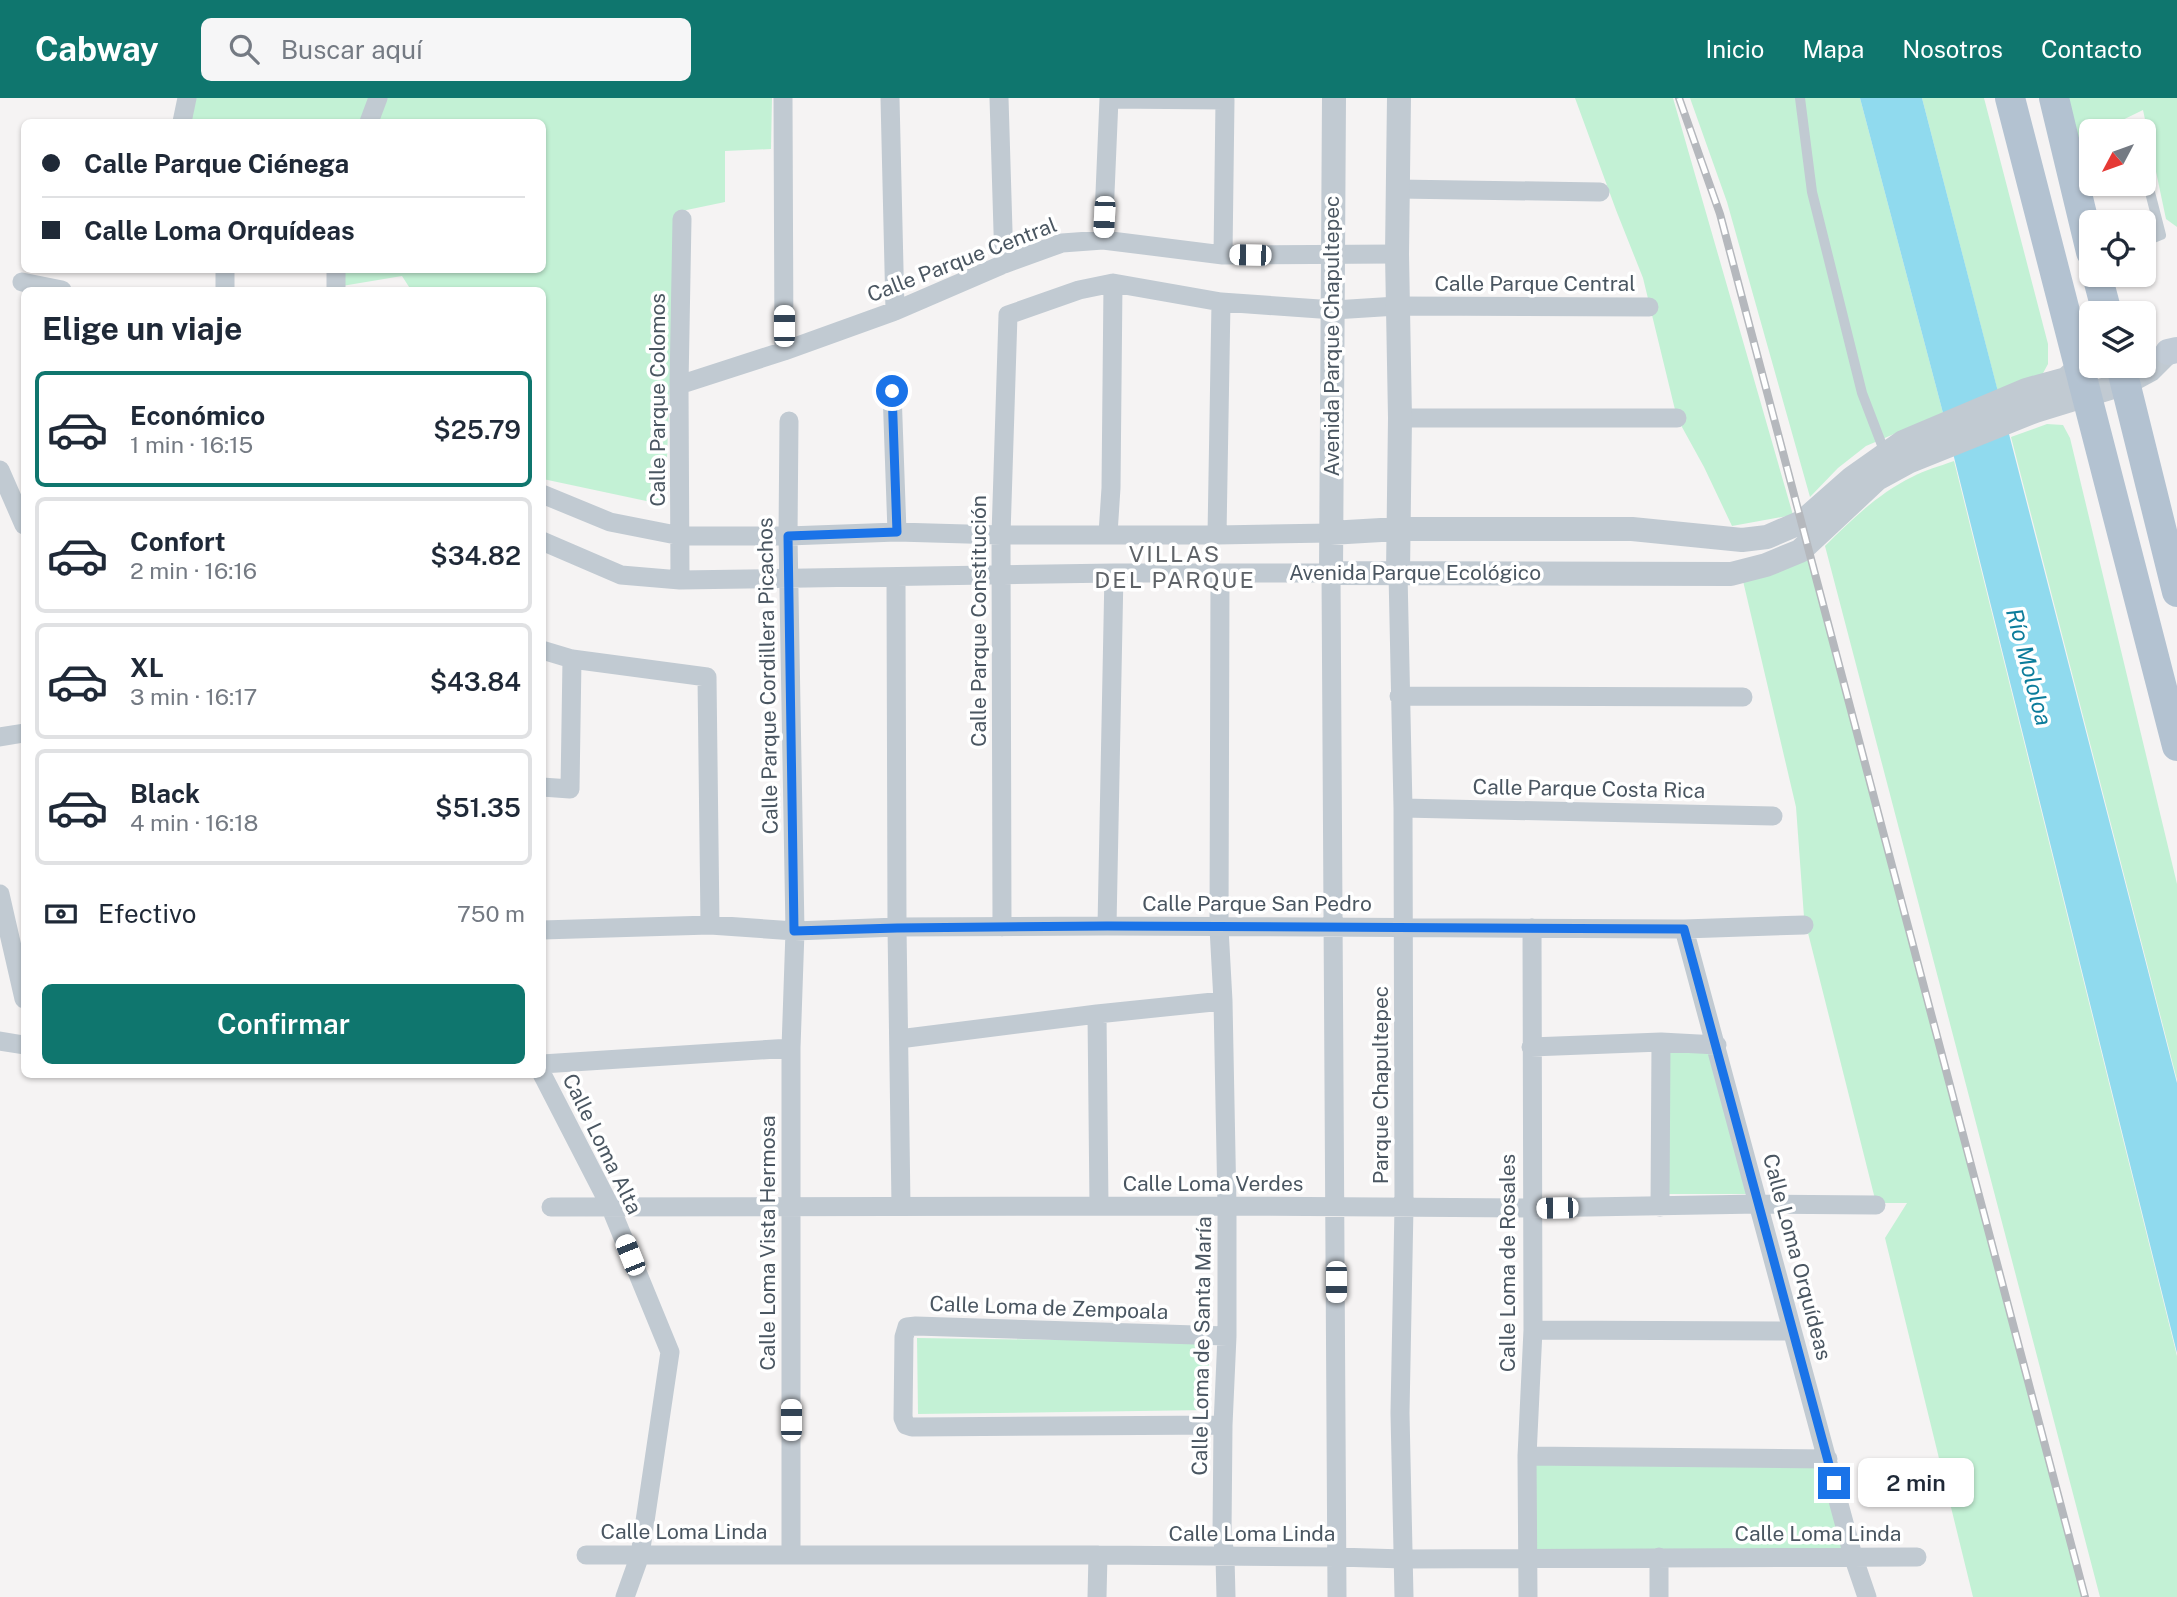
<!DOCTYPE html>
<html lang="es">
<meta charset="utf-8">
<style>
:root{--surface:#fff;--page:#f6f6f7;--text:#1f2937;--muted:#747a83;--line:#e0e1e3;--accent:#0f766e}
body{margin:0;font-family:"Public Sans",sans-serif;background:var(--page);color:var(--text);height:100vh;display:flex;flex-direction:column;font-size:26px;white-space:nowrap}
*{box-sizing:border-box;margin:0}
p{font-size:23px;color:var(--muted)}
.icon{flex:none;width:38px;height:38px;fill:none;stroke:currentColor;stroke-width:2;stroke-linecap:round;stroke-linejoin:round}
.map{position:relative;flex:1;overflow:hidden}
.panel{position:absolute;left:21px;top:189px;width:525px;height:791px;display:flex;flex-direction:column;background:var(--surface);border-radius:10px;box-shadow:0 2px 5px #0004}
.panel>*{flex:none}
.guide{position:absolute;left:21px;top:21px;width:525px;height:154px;border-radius:10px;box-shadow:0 2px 5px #0004;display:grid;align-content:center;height:154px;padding:0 21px;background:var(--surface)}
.needle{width:46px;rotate:229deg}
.buttons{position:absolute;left:2079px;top:21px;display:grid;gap:14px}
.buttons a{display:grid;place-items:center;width:77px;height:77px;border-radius:10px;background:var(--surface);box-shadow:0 2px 5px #0004;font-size:35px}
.end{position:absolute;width:32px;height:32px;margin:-16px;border:9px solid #1a73e8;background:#fff;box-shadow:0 0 0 4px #fff}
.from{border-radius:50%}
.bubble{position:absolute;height:49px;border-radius:10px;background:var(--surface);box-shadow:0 2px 5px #0004;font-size:23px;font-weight:600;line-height:49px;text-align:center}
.car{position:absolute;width:21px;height:42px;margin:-21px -10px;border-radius:9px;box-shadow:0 0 5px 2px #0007;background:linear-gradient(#fff 24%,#345 0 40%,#fff 0 76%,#345 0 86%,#fff 0)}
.guide b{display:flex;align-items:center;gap:24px;height:66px;font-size:26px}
.guide b+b{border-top:2px solid var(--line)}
.guide i{width:18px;height:18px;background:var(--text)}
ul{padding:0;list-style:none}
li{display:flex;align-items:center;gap:21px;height:116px;margin:0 14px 10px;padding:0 7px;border:4px solid var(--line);border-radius:10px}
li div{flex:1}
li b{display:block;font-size:26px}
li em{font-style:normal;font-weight:600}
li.current{border-color:var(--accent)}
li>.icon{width:63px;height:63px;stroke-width:1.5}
h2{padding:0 21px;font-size:32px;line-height:84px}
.pay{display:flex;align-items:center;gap:18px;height:77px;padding:0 21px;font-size:26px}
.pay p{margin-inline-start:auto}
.action{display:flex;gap:14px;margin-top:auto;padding:14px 21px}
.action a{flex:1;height:80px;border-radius:10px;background:var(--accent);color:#fff;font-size:28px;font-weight:600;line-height:80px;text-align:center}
header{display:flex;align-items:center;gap:42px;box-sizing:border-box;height:98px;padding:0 35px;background:var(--accent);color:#fff}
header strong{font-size:33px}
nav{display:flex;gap:38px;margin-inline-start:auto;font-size:24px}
.search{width:490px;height:63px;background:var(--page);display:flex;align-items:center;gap:18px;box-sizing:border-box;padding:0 24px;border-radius:10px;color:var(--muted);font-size:26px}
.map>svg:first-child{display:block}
.green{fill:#c3f1d5}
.water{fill:#90daee}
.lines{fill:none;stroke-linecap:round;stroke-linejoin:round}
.service{stroke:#c1cad2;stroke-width:10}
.minor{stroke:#c1cad2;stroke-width:19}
.tertiary{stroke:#c1cad2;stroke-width:24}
.secondary{stroke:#c1cbd6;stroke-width:26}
.primary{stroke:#b3c2d1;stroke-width:30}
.rail-casing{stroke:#b5b8bd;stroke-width:8}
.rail{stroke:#fff;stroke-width:5;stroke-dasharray:16;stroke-linecap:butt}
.route{stroke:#1a73e8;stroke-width:9}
.labels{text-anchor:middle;stroke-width:7;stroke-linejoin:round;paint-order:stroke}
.street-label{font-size:21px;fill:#4a5661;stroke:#fff}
.neighbourhood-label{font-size:23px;letter-spacing:2px;fill:#5f6368;stroke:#fff}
.water-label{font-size:23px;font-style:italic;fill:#0c7c9b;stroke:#fff}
</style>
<header>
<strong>Cabway</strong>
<div class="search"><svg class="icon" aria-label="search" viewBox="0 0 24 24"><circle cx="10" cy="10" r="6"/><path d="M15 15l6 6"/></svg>Buscar aquí</div>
<nav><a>Inicio</a><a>Mapa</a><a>Nosotros</a><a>Contacto</a></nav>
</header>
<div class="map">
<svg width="2177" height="1499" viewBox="0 0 2177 1499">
<rect width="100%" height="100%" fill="#f5f3f3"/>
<path class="green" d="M188,0H772L771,51L725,53V104L677,114L665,407L543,381L542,192H411L402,178L342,188L345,172H542V24H180Z
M1575,0H1673L1793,417L1732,428L1704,369L1677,320L1643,180L1616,112Z
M1690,0H1860L1943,315L1866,348L1838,370L1810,399L1727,104Z
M1922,0H1984L2048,246V266L2042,277L1999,298Z
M2062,0H2177V129L2166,121L2143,12L2100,33H2091V38L2074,46Z
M2047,326L2063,327L2070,340L2177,786V982L2011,339Z
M1954,363L2177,1258V1499H2100L1825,448C1851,422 1879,395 1912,379C1925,372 1940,368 1954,363Z
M1806,454L2083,1499H1973L1885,1140L1907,1105H1876L1804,819L1796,709L1740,470Z
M1666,954H1712L1747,1096H1665Z
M917,1240L1209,1244V1312L918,1316Z
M1532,1359L1827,1362L1851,1456L1531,1457Z"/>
<path class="water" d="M1860,0H1922L2177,985V1255L1943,315Z"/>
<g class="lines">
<path class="service" d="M1800,0L1812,94L1862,295L1885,355
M2144,71L2161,137L2144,144"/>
<path class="minor" d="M783,0L784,253
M890,0L895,213
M999,0L1004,166
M182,24L187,0
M369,24L378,0
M1398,91L1600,94
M1103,142L1109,1L1225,2L1223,157
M225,172V192
M336,172V192
M22,184L62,192
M679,287L784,253L895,213L1004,166L1062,145L1103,142L1223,157L1397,156
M892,293L897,434
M1400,320H1677
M789,323L788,438L795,833L791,950V1456
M0,372L24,427
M542,396L610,424L681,438H788L897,434L1001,437H1217L1330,435
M1108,436L1111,390L1113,185
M1217,437L1221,204
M542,443L621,477L680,482L1114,475H1331L1337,1499
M1398,475L1403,710L1404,1109L1400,1315L1404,1499
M1220,476L1219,830L1223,903L1227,1108V1238L1223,1327L1222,1436L1225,1459L1226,1499
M896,480L897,829L901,1108
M680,482L679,287L682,121
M542,552L572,561L707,579L710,827L542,832
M1399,598L1743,599
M0,639L24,635
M542,689L570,691L572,561
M1403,710L1773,718
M0,796L24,901
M710,827L795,833L897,829L1107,828L1684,831L1804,827
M1107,828L1114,475
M1002,829L1001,437L1008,217L1079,192L1113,185L1221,204L1334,212L1397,208L1649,209
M1684,831L1853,1458L1867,1499
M1097,916L1099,1108
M899,941L1097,916L1223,903
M0,943L24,947
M1531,949L1661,944L1717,947
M542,966L791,950
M542,976L610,1108L670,1254L640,1457L625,1499
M551,1109L1227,1108L1531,1110L1759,1106L1876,1107
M1660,1109L1661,944
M1533,1232L1791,1233
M1223,1327L912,1329L906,1327L903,1320L904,1239L907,1229L916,1228L1227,1238
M1527,1358L1828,1361
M586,1457H1098L1337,1459L1404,1461L1917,1459
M1097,1499L1098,1457
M1528,1499L1527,1358L1533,1232L1532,830
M1659,1499V1459"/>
<path class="tertiary" d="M1334,0L1331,475L1731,476L1766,467L1800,453L1877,381L1910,363L2035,313L2126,285L2150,272L2168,254
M1330,435L1398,431H1632L1742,442L1767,439L1802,424L1852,380L1903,344L2026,292L2066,281L2081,268L2091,266
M1398,475L1400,320L1397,156L1399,0"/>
<path class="secondary" d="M2168,254L2177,252"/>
<path class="primary" d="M2010,0L2177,648
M2054,0L2091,154
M2097,177L2107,215
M2121,268L2177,494"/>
<g class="rail-casing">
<path id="rail" d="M1679,0L1720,116L2085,1499"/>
</g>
<use href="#rail" class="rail"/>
</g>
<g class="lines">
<path class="route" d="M892,293L897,434L788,438L794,833L897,830L1107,828L1684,831L1834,1385"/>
</g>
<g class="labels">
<g class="street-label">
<text transform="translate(962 162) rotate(-21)" y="7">Calle Parque Central</text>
<text x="1535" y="193">Calle Parque Central</text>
<text transform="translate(1332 238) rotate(-90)" y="7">Avenida Parque Chapultepec</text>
<text transform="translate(658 302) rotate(-90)" y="7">Calle Parque Colomos</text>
<text x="1415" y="482">Avenida Parque Ecológico</text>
<text transform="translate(979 523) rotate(-90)" y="7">Calle Parque Constitución</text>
<text transform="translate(768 578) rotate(-91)" y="7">Calle Parque Cordillera Picachos</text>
<text transform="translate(1589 691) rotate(1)" y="7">Calle Parque Costa Rica</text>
<text x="1257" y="813">Calle Parque San Pedro</text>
<text transform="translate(1381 987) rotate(-90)" y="7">Parque Chapultepec</text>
<text transform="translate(602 1046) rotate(64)" y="7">Calle Loma Alta</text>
<text x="1213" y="1093">Calle Loma Verdes</text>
<text transform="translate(768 1145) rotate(-90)" y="7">Calle Loma Vista Hermosa</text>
<text transform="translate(1797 1159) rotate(75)" y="7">Calle Loma Orquídeas</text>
<text transform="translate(1508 1165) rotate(-90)" y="7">Calle Loma de Rosales</text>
<text transform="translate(1049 1210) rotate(2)" y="7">Calle Loma de Zempoala</text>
<text transform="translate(1202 1248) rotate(-89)" y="7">Calle Loma de Santa María</text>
<text x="684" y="1441">Calle Loma Linda</text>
<text x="1252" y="1443">Calle Loma Linda</text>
<text x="1818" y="1443">Calle Loma Linda</text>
</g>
<g class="neighbourhood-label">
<text x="1175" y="464">VILLAS<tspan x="1175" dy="26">DEL PARQUE</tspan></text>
</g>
<g class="water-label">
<text transform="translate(2029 569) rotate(75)" y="8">Río Mololoa</text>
</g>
</g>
</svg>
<div class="buttons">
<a><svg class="needle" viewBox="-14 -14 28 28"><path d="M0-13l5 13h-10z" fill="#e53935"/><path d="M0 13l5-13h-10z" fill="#747a83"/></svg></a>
<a><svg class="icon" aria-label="locate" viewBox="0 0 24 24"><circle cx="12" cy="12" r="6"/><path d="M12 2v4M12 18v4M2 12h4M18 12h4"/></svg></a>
<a><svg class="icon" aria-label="layers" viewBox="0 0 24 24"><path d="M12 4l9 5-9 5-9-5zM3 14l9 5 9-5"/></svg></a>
</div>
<i class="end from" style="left:892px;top:293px"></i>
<i class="end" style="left:1834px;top:1385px"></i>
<div class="bubble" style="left:1858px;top:1360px;width:116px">2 min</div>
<i class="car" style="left:1104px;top:119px;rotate:183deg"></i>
<i class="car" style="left:1250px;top:157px;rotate:271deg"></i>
<i class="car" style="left:784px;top:228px;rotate:0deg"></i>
<i class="car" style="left:1557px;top:1110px;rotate:269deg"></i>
<i class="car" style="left:630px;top:1157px;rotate:338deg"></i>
<i class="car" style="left:1336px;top:1184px;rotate:180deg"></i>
<i class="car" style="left:791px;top:1322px;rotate:0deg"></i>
<div class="guide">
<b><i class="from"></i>Calle Parque Ciénega</b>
<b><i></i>Calle Loma Orquídeas</b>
</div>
<section class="panel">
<h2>Elige un viaje</h2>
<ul>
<li class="current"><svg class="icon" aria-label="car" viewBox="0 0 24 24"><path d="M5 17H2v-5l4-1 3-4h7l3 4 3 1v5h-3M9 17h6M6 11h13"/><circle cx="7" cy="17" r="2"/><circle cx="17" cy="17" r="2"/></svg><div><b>Económico</b><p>1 min · 16:15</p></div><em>$25.79</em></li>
<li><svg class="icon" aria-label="car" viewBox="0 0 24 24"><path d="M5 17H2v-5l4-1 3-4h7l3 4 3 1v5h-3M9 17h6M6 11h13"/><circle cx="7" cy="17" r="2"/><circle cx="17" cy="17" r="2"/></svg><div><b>Confort</b><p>2 min · 16:16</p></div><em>$34.82</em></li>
<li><svg class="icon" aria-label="car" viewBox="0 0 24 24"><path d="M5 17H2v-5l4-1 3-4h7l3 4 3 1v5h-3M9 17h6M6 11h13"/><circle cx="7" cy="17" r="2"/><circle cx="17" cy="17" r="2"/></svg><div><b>XL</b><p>3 min · 16:17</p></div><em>$43.84</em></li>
<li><svg class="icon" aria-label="car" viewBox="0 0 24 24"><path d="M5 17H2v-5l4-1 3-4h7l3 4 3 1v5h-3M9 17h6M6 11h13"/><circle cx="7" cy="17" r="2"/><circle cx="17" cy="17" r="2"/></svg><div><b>Black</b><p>4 min · 16:18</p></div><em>$51.35</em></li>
</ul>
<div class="pay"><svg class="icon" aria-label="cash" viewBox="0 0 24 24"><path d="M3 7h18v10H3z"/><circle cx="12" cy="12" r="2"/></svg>Efectivo<p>750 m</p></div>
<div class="action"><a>Confirmar</a></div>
</section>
</div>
